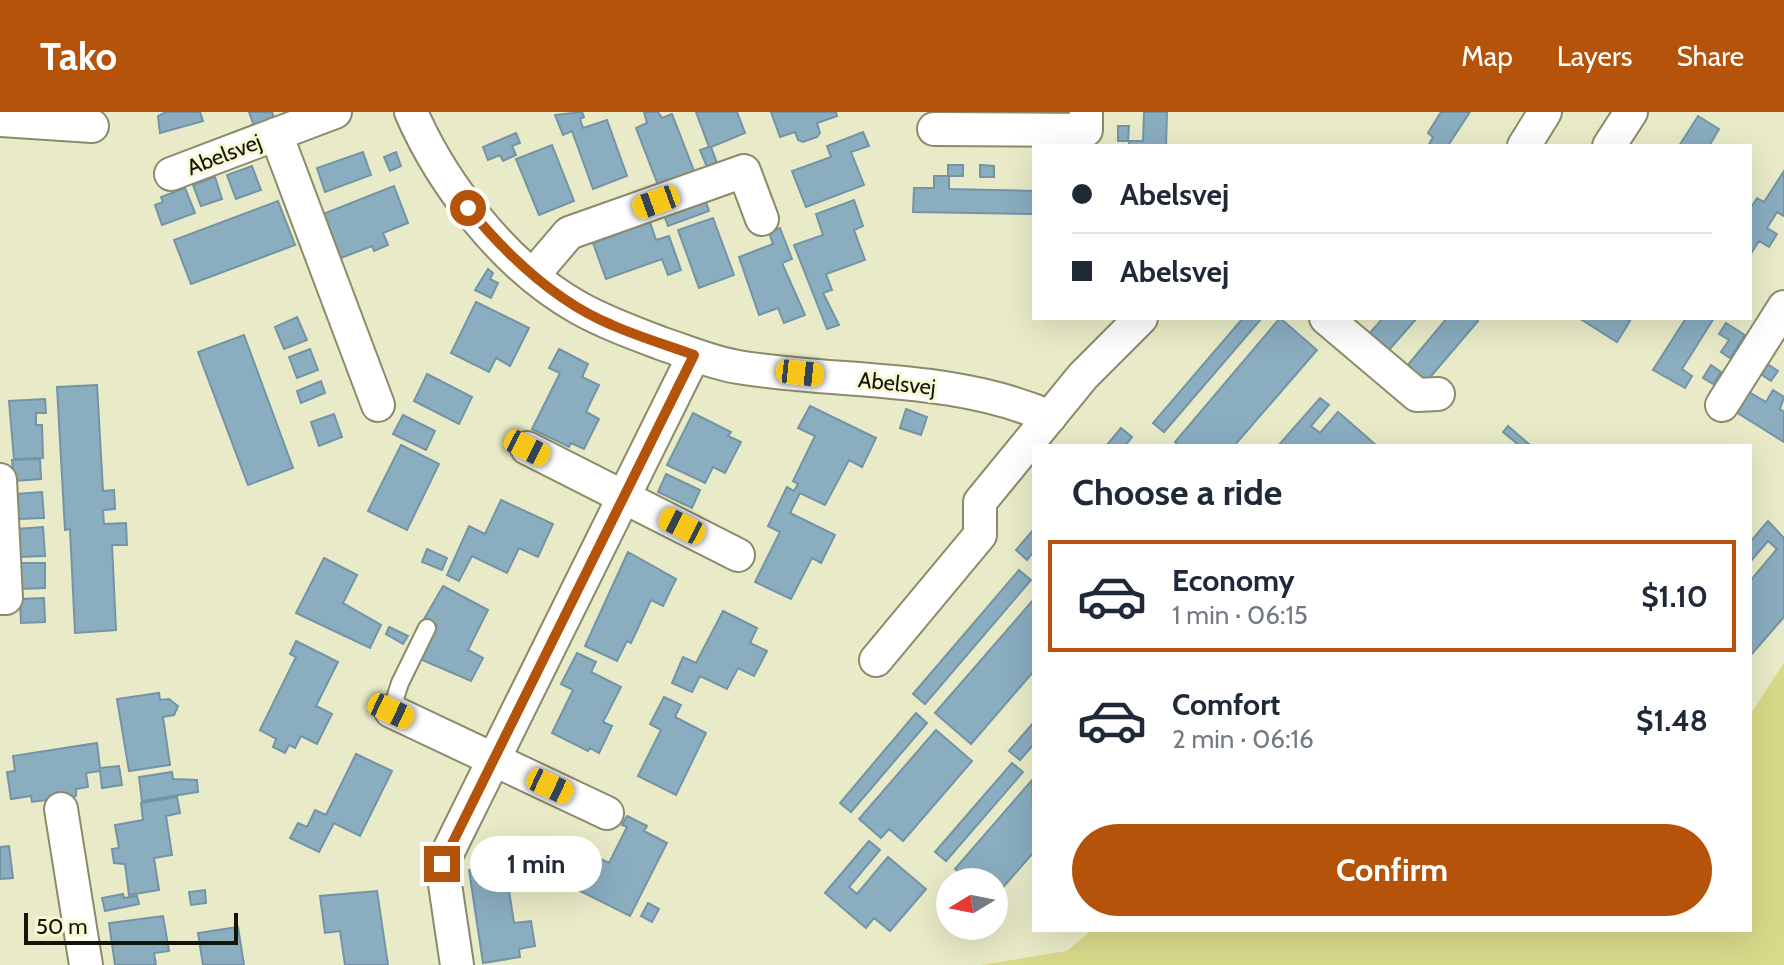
<!DOCTYPE html>
<meta charset="utf-8">
<style>
:root{--surface:#fff;--page:#f2f2f3;--text:#1f2937;--muted:#747a83;--line:#e0e1e3;--accent:#b45309}
body{margin:0;font-family:Cabin,sans-serif;background:var(--page);color:var(--text);height:100vh;display:flex;flex-direction:column;font-size:30px;white-space:nowrap}
*{box-sizing:border-box;margin:0}
p{font-size:26px;color:var(--muted)}
.icon{flex:none;width:44px;height:44px;fill:none;stroke:currentColor;stroke-width:2;stroke-linecap:round;stroke-linejoin:round}
.map{position:relative;flex:1;overflow:hidden}
.panel{position:absolute;left:1032px;top:332px;width:720px;height:488px;display:flex;flex-direction:column;background:var(--surface);border-radius:0px;box-shadow:0 8px 32px #0002}
.panel>*{flex:none}
.guide{position:absolute;left:1032px;top:32px;width:720px;height:176px;border-radius:0px;box-shadow:0 8px 32px #0002;display:grid;align-content:center;height:176px;padding:0 40px;background:var(--surface)}
.needle{width:52px;rotate:260deg}
.fabs{position:absolute;left:936px;top:756px;display:grid;gap:16px}
.fabs a{display:grid;place-items:center;width:72px;height:72px;border-radius:50%;background:var(--surface);box-shadow:0 8px 32px #0002;font-size:40px}
.scale{position:absolute;left:24px;bottom:20px;width:214px;box-sizing:border-box;padding-left:8px;border:4px solid #141407;border-top:0;font-size:22px;line-height:28px;white-space:nowrap;color:#141407;-webkit-text-stroke:6px #f7f8d4;paint-order:stroke}
.end{position:absolute;width:36px;height:36px;margin:-18px;border:10px solid #b45309;background:#fff;box-shadow:0 0 0 4px #fff}
.from{border-radius:50%}
.bubble{position:absolute;height:56px;border-radius:28px;background:var(--surface);box-shadow:0 8px 32px #0002;font-size:26px;font-weight:700;line-height:56px;text-align:center}
.car{position:absolute;width:24px;height:48px;margin:-24px -12px;border-radius:10px;box-shadow:0 0 6px 2px #0007;background:linear-gradient(#f5c518 24%,#345 0 40%,#f5c518 0 76%,#345 0 86%,#f5c518 0)}
.guide b{display:flex;align-items:center;gap:28px;height:76px;font-size:30px}
.guide b+b{border-top:2px solid var(--line)}
.guide i{width:20px;height:20px;background:var(--text)}
ul{padding:0;list-style:none}
li{display:flex;align-items:center;gap:24px;height:112px;margin:0 16px 12px;padding:0 24px;border:4px solid transparent;border-radius:0px}
li div{flex:1}
li b{display:block;font-size:30px}
li em{font-style:normal;font-weight:700}
li.on{border-color:var(--accent)}
li>.icon{width:72px;height:72px;stroke-width:1.5}
h2{padding:0 40px;font-size:36px;line-height:96px}
.cta{display:flex;gap:16px;margin-top:auto;padding:16px 40px}
.cta a{flex:1;height:92px;border-radius:48px;background:var(--accent);color:#fff;font-size:32px;font-weight:700;line-height:92px;text-align:center}
header{display:flex;align-items:center;gap:48px;box-sizing:border-box;height:112px;padding:0 40px;background:var(--accent);color:#fff}
header strong{font-size:38px}
nav{display:flex;gap:44px;margin-inline-start:auto;font-size:28px}
.map>svg:first-child{display:block}
.green{fill:#d9d98a}
.building{fill:#8aadc0;stroke:#7294a6;stroke-width:2}
.lines{fill:none;stroke-linecap:round;stroke-linejoin:round}
.service-casing{stroke:#8b8b6b;stroke-width:20}
.minor-casing{stroke:#8b8b6b;stroke-width:36}
.service{stroke:#fff;stroke-width:16}
.minor{stroke:#fff;stroke-width:32}
.route{stroke:#b45309;stroke-width:10}
.labels{text-anchor:middle;stroke-width:6;stroke-linejoin:round;paint-order:stroke}
.street-label{font-size:22px;fill:#141407;stroke:#f7f8d4}
</style>
<header>
<strong>Tako</strong>
<nav><a>Map</a><a>Layers</a><a>Share</a></nav>
</header>
<div class="map">
<svg width="1784" height="853" viewBox="0 0 1784 853">
<rect width="100%" height="100%" fill="#e9eac7"/>
<path class="green" d="M1784,551V853H981L1067,839L1092,818H1750V603Z"/>
<path class="building" d="M200,0L203,9L160,21L158,4L166,0Z
M249,0H272L274,6L254,14Z
M582,0L584,5L580,7L583,16L607,8L627,64L593,77L572,19L563,23L555,3Z
M644,0H658L662,6L672,2L694,59L658,73L636,16L647,11Z
M696,0H737L745,21L711,35L717,51L707,55L700,38L709,35Z
M771,0H836L837,4L817,11L820,21L817,25L803,30L798,28L795,20L780,25Z
M1144,0H1167L1166,34H1129V29H1143Z
M1441,0H1470L1449,32L1452,34H1428L1433,25L1428,21Z
M1698,4L1719,17L1709,34H1679Z
M1118,14H1129L1128,29H1118Z
M863,20L869,34L851,40L864,73L806,95L792,59L831,45L827,34Z
M516,21L520,31L512,34L516,43L503,49L500,43L488,48L483,35Z
M552,33L574,89L539,103L516,47Z
M363,40L371,63L325,80L317,56Z
M396,40L401,54L390,59L384,45Z
M948,53H963V64H949V77L1034,79V102L913,100L914,76H934V64H948Z
M980,53L994,54V65H980Z
M252,54L261,78L236,87L227,63Z
M1784,59V104L1777,100L1767,116L1777,122L1769,135L1759,129L1750,143V97L1757,86L1764,90Z
M215,65L222,87L201,94L193,73Z
M394,74L408,111L383,121L388,133L374,139L372,134L341,146L323,102Z
M185,76L195,101L162,113L155,93L163,90L161,85Z
M704,84L709,99L668,114L663,100Z
M854,88L863,114L854,118L865,148L826,162L832,178L823,181L839,213L827,217L794,133L823,123L816,102Z
M278,89L295,133L191,172L174,128Z
M713,106L734,163L699,176L678,118Z
M650,110L656,128L669,124L681,158L668,163L662,147L606,167L593,131Z
M780,116L792,147L782,151L805,203L784,211L778,196L759,203L739,145L773,132L769,120Z
M488,157L493,161L490,167L498,171L491,186L475,178Z
M476,190L529,216L510,254L496,246L489,260L451,241Z
M297,205L307,228L284,237L275,215Z
M1243,206H1262L1164,320L1153,311Z
M1280,206L1317,238L1234,334H1179L1175,330Z
M1383,206H1417L1388,239L1369,222Z
M1447,206H1475L1478,209L1426,270L1407,254Z
M1579,206H1624L1630,209L1617,230Z
M1686,206H1714L1682,257L1692,264L1685,276L1653,258Z
M1726,211L1745,223L1730,246L1721,240L1729,228L1719,222Z
M244,223L293,356L248,373L198,240Z
M310,237L318,258L297,266L289,245Z
M559,237L588,252L582,265L599,273L586,300L599,307L584,337L571,331L569,335L532,317L560,261L549,256Z
M1766,251L1778,259L1771,269L1759,261Z
M1711,253L1721,260L1713,272L1703,266Z
M427,262L472,285L459,312L414,289Z
M321,269L325,281L301,291L297,279Z
M97,273L103,379L114,378L115,397L103,398L104,412L126,411L127,433H112L116,518L75,521L70,417L65,418L57,275Z
M1773,278L1784,285L1780,297L1784,300V330L1736,300L1749,280L1766,290Z
M1320,286L1329,293L1311,314L1320,321L1338,300L1376,333L1278,334Z
M45,287L46,301H36V313H42L43,346L14,347L9,289Z
M810,294L876,326L862,355L849,348L825,393L800,381L790,401L835,423L821,451L812,446L791,487L755,470L780,420L768,414L787,375L794,379L798,372L793,369L815,324L798,316Z
M906,297L927,305L921,323L900,316Z
M693,301L731,320L728,324L741,330L725,361L713,355L705,371L667,353Z
M334,302L342,325L319,334L311,310Z
M403,303L435,319L426,338L393,322Z
M1508,314L1530,333V334H1520L1503,320Z
M1121,316L1132,325L1125,334H1106Z
M401,333L439,352L407,418L368,399Z
M40,347L41,367L14,369L12,348Z
M666,362L700,378L692,396L658,380Z
M42,380L44,406L17,407L16,382Z
M501,388L553,412L538,445L519,436L507,461L472,444L459,469L447,463L469,414L485,422Z
M1768,409L1784,426V505L1750,544V469L1777,437L1768,429L1750,450V430Z
M43,415L45,444L18,445L17,417Z
M1034,417V439L1027,448L1016,438Z
M427,437L447,446L442,458L422,450Z
M628,440L676,467L663,494L651,488L631,531L627,529L617,549L585,534Z
M324,446L357,463L343,491L381,513L370,536L296,501Z
M20,451H45V476L21,477Z
M1019,458L1031,468L925,592L913,582Z
M443,474L488,498L468,538L483,546L471,569L420,547L437,513L424,507Z
M44,486L45,510L21,511L20,487Z
M1034,487V559L971,632L935,601Z
M723,499L757,516L750,531L767,539L754,564L738,556L727,577L700,564L692,580L672,571L683,545L696,551Z
M389,515L408,524L403,532L386,522Z
M296,529L338,550L316,594L332,602L317,632L301,624L295,636L289,633L285,641L273,635L276,627L260,618L296,545L290,542Z
M577,541L596,550L591,560L621,575L603,610L612,614L599,641L590,636L588,639L552,621L573,578L561,572Z
M159,581L160,588L169,587L178,594L174,603L163,605L170,653L129,659L117,587Z
M664,585L681,593L675,605L706,621L676,683L638,664L661,618L650,612Z
M916,601L927,611L851,700L840,691Z
M1034,610V632L1020,648L1009,639Z
M936,618L972,649L903,729L889,717L881,726L859,707Z
M97,631L100,656L119,654L122,673L102,676L100,659L86,661L88,675L76,677V684L32,690L31,684L11,687L7,660L15,659L13,644Z
M356,642L392,659L360,724L334,711L319,740L290,726L298,711L307,715L315,698L326,703Z
M1012,651L1023,660L946,749L935,740Z
M172,660L173,667L197,668L198,680L142,689L139,665Z
M1032,668L1034,740L999,780L994,770H970L955,757Z
M177,685L180,701L166,704L172,743L154,746L159,778L129,783L125,752L114,751L112,737L119,736L115,713L143,708L141,691Z
M627,704L647,714L644,719L667,731L630,804L580,779L597,745L609,751L627,715L622,713Z
M869,729L880,738L849,775L857,782L888,745L926,777L890,819L874,806L866,816L825,781Z
M9,734L13,766L0,767V735Z
M505,753L514,811L531,809L535,834L519,837L520,845L483,851L469,758Z
M205,778L206,791L191,793L189,780Z
M377,779L388,853H345L340,819L325,821L320,784Z
M123,782L124,786L137,784L139,792L105,799L102,786Z
M648,791L659,797L652,810L641,804Z
M163,804L169,839L154,841L156,853H115L109,811Z
M238,815L244,853H203L198,821Z"/>
<g class="lines">
<g class="service-casing">
<path id="service" d="M391,599L400,571L427,516"/>
</g>
<g class="minor-casing">
<path id="minor" d="M411,0C443,74 507,156 579,196C606,211 634,221 663,232C687,240 713,251 738,255C842,272 952,262 1050,305
M0,8L92,14
M934,17L1086,18V0
M276,22L378,293
M1524,34L1545,0
M1609,34L1631,0
M171,62L335,0
M534,162L569,121L744,59L762,107
M1326,206L1417,283L1438,282
M1722,293L1784,195
M527,336L738,443
M0,368L6,486H0
M876,548L980,423V390L1083,264L1141,206
M391,599L607,701
M61,697L86,853
M457,853L442,752L694,243"/>
</g>
<use href="#service" class="service"/>
<use href="#minor" class="minor"/>
</g>
<g class="lines">
<path class="route" d="M442,752L694,243C667,233 639,225 612,213C556,190 506,142 468,96"/>
</g>
<g class="labels">
<g class="street-label">
<text transform="translate(224 42) rotate(-21)" y="8">Abelsvej</text>
<text transform="translate(897 271) rotate(6)" y="8">Abelsvej</text>
</g>
</g>
</svg>
<div class="fabs">
<a><svg class="needle" viewBox="-14 -14 28 28"><path d="M0-13l5 13h-10z" fill="#e53935"/><path d="M0 13l5-13h-10z" fill="#747a83"/></svg></a>
</div>
<div class="scale">50 m</div>
<i class="end from" style="left:468px;top:96px"></i>
<i class="end" style="left:442px;top:752px"></i>
<div class="bubble" style="left:470px;top:724px;width:132px">1 min</div>
<i class="car" style="left:656px;top:90px;rotate:250deg"></i>
<i class="car" style="left:800px;top:261px;rotate:96deg"></i>
<i class="car" style="left:527px;top:336px;rotate:117deg"></i>
<i class="car" style="left:682px;top:414px;rotate:297deg"></i>
<i class="car" style="left:391px;top:599px;rotate:115deg"></i>
<i class="car" style="left:550px;top:674px;rotate:115deg"></i>
<div class="guide">
<b><i class="from"></i>Abelsvej</b>
<b><i></i>Abelsvej</b>
</div>
<section class="panel">
<h2>Choose a ride</h2>
<ul>
<li class="on"><svg class="icon" aria-label="car" viewBox="0 0 24 24"><path d="M5 17H2v-5l4-1 3-4h7l3 4 3 1v5h-3M9 17h6M6 11h13"/><circle cx="7" cy="17" r="2"/><circle cx="17" cy="17" r="2"/></svg><div><b>Economy</b><p>1 min · 06:15</p></div><em>$1.10</em></li>
<li><svg class="icon" aria-label="car" viewBox="0 0 24 24"><path d="M5 17H2v-5l4-1 3-4h7l3 4 3 1v5h-3M9 17h6M6 11h13"/><circle cx="7" cy="17" r="2"/><circle cx="17" cy="17" r="2"/></svg><div><b>Comfort</b><p>2 min · 06:16</p></div><em>$1.48</em></li>
</ul>
<div class="cta"><a>Confirm</a></div>
</section>
</div>
